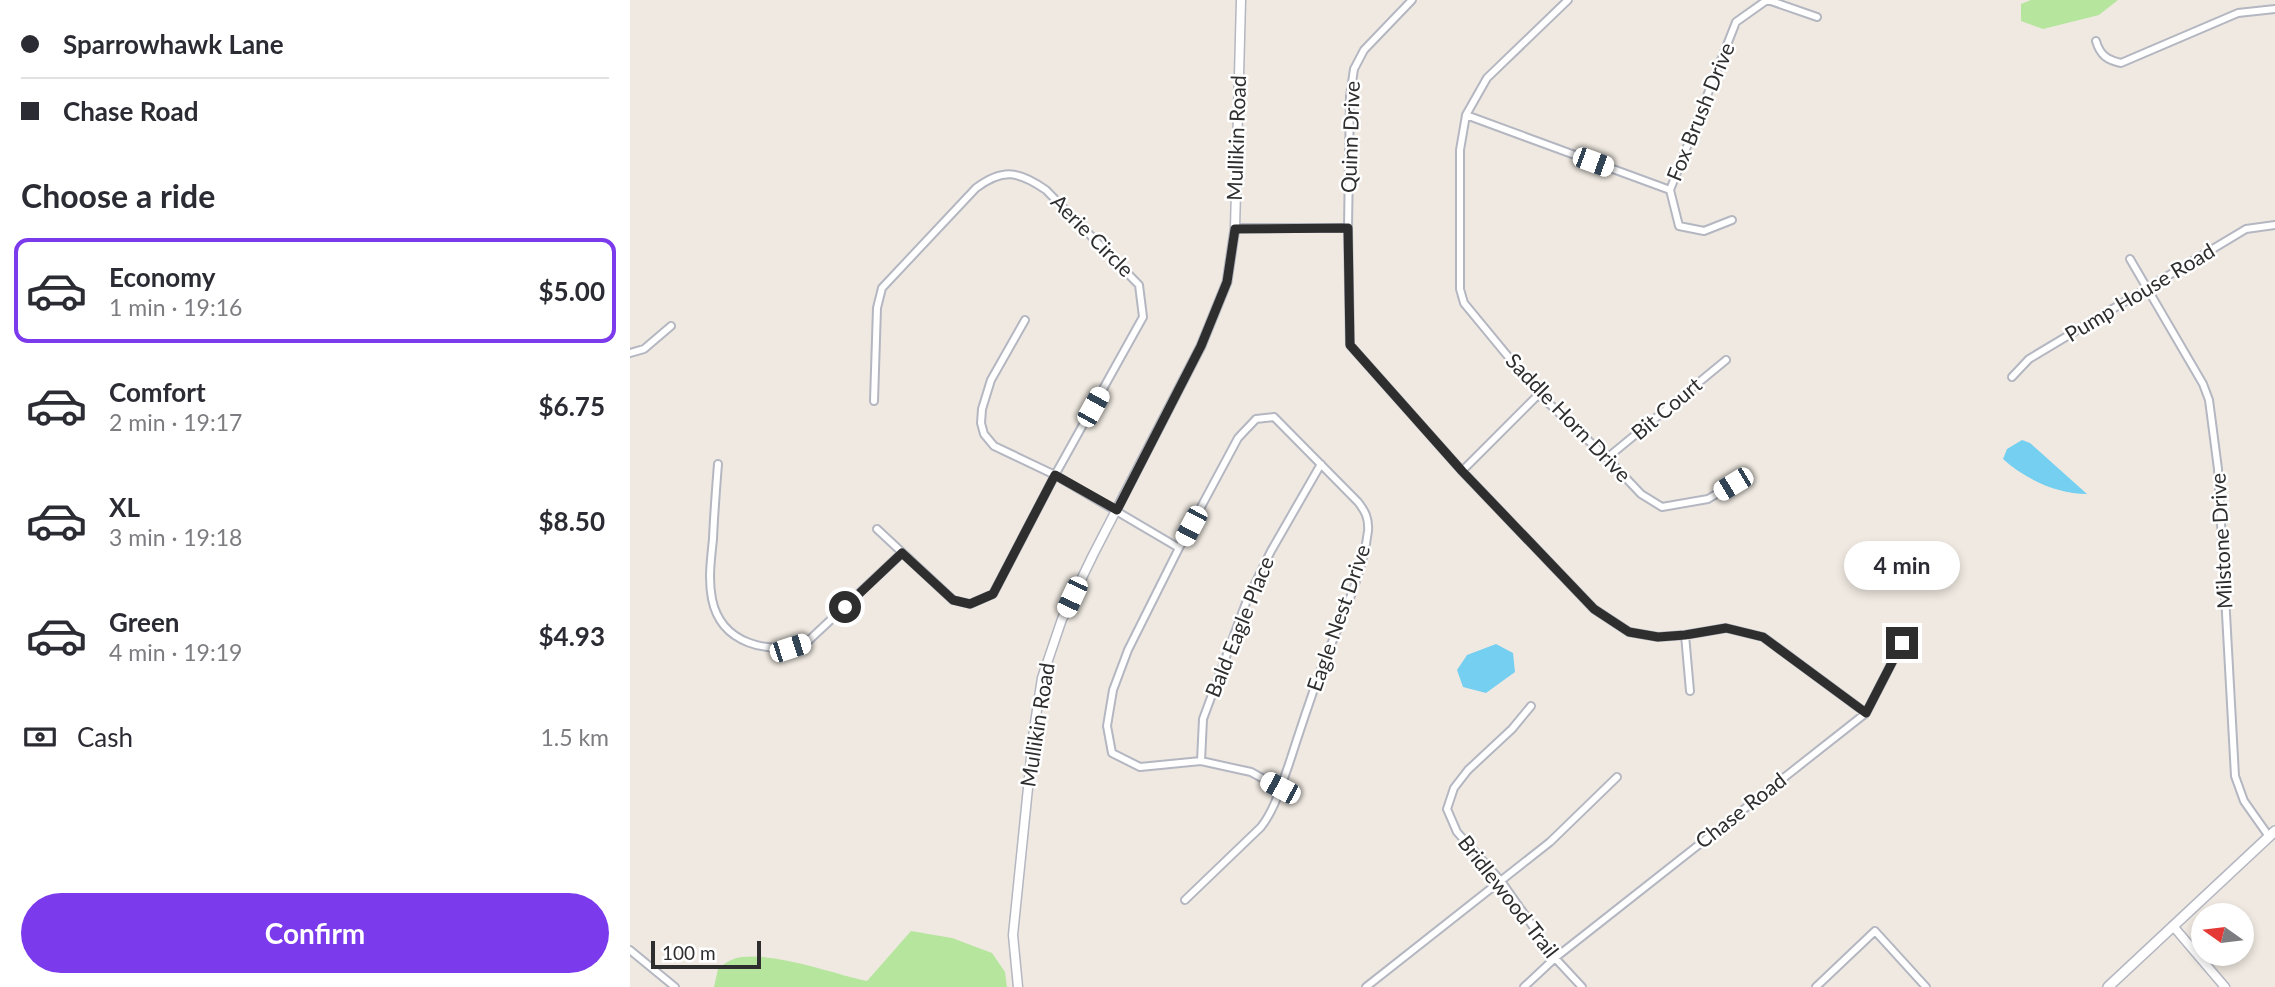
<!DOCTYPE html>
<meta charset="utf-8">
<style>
:root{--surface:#fff;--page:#f7f7f7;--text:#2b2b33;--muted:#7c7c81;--line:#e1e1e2;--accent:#7c3aed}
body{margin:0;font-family:Lato,sans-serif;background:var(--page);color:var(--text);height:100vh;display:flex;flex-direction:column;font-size:26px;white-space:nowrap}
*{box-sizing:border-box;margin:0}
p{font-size:23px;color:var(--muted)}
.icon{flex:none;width:38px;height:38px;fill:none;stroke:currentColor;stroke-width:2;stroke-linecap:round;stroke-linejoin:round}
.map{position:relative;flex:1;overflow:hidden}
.drawer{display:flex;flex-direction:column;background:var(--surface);width:630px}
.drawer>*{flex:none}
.guide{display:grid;align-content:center;height:154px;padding:0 21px;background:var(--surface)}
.needle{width:46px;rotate:284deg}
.controls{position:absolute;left:1561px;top:903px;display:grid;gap:14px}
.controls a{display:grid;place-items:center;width:63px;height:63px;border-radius:50%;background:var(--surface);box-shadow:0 4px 10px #0003;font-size:35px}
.scale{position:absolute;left:21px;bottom:18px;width:110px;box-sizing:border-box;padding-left:7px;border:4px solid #2e2e2e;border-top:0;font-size:19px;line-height:24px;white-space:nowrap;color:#2e2e2e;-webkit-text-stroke:5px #fff;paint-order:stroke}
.end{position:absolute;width:32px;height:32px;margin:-16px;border:9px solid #2e2e2e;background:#fff;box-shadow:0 0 0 4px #fff}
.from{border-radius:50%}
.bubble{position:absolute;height:49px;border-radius:24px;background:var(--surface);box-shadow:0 4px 10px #0003;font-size:23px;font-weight:700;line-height:49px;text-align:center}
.car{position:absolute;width:21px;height:42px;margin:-21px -10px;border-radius:9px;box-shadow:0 0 5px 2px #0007;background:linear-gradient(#fff 24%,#345 0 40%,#fff 0 76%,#345 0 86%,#fff 0)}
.guide b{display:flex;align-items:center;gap:24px;height:66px;font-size:26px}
.guide b+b{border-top:2px solid var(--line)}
.guide i{width:18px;height:18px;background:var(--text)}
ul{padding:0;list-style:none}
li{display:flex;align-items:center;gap:21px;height:105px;margin:0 14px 10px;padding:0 7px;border:4px solid transparent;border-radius:14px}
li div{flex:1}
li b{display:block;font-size:26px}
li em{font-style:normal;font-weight:700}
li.current{border-color:var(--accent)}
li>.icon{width:63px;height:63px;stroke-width:1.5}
h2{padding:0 21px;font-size:32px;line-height:84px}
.pay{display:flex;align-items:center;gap:18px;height:77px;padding:0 21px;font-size:26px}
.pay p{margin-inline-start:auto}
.button{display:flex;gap:14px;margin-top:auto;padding:14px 21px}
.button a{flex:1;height:80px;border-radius:42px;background:var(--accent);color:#fff;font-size:28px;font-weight:700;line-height:80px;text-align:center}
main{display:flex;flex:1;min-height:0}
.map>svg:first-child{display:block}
.green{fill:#b6e59e}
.water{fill:#75cff0}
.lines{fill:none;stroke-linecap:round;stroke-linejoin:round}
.minor-casing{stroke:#b4b7c1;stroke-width:10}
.tertiary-casing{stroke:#b4b7c1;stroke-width:11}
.secondary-casing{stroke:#b4b7c1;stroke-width:12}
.minor{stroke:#fff;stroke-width:6}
.tertiary{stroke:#fff;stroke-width:8}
.secondary{stroke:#fff;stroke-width:9}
.route{stroke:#2e2e2e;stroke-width:9}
.labels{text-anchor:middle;stroke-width:5;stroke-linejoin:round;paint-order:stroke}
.street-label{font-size:21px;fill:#2e2e2e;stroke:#fff}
</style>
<main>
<section class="drawer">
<div class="guide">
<b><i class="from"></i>Sparrowhawk Lane</b>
<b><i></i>Chase Road</b>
</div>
<h2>Choose a ride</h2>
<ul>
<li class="current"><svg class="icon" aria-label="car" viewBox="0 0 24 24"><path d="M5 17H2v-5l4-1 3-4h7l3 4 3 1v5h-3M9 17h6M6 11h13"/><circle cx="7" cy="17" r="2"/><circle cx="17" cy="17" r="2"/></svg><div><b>Economy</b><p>1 min · 19:16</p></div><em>$5.00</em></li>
<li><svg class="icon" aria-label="car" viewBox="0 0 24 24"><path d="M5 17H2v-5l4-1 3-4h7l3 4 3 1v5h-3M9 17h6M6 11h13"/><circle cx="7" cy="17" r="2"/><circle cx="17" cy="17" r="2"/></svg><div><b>Comfort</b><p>2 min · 19:17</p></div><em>$6.75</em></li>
<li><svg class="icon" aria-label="car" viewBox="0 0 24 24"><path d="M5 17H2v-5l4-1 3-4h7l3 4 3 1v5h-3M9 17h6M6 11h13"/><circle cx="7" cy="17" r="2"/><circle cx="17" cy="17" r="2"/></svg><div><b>XL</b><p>3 min · 19:18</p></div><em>$8.50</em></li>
<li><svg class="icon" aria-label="car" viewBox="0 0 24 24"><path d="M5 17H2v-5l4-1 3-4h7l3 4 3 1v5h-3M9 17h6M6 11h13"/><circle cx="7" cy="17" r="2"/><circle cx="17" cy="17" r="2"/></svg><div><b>Green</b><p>4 min · 19:19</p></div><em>$4.93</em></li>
</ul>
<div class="pay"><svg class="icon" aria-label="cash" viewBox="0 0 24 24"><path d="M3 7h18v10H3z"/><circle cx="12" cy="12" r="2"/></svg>Cash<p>1.5 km</p></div>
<div class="button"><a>Confirm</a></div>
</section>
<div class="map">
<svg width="1645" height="987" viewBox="0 0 1645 987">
<rect width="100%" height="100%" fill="#efe9e1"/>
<path class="green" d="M1401,0H1488L1469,15L1413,29L1391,21V4Z
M281,931L322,938L362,953L375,972L377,987H84L88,969C95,963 102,958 112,957C148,953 201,973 237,981Z"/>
<path class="water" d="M1392,440L1400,443L1457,494C1427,494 1395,479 1373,459L1377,449Z
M866,644L883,653L885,672L856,693L833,687L827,670L837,655Z"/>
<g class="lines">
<g class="minor-casing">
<path id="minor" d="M782,0L734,50L724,69L720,96L718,228L720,345L832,471L964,609L999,632L1028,637L1055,635L1096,628L1133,637L1236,713
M938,0L857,78L836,115L830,150V289L834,303L909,394L977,458L1011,494L1032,507L1078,499L1103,484
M1138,0L1187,17
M1466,41C1470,55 1477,60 1491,63L1608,13L1645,9
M836,115L1040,190
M1102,220L1074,231L1049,226L1040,190L1106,22L1137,0
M605,228H718
M1500,259L1573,384L1579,400L1588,469L1605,776L1614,801L1638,835
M395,320L361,380L352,409L351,423L354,434L364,446L425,475L549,548
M0,353L14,349L41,326
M1382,377L1399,359L1616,229L1645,225
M244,401L247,308L252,288L346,188C373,168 389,171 416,190L509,285L513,317L425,475L363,594L340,604L323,600L247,529
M977,458L1096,360
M88,464C86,489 84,514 83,539C81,559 78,579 82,599C91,644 138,655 176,643L272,553
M832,471L909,394
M1055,635L1060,691
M901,706L882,729L838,770L824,788L817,809L827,832L871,881L925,958L952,987
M571,761L573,719L617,600L641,551L691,464
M555,900L631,827C645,809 651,786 659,764C669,733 679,703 690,672C707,627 732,580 738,531C739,518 735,511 728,502L644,417L626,419L608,438L549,548L498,650L483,690L477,726L482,753L510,767L571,761L621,772L650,788
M0,950L45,987
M736,987L920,842L987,777
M894,987L925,958L1236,713L1272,643
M1186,987L1245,931L1296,987"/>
</g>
<g class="tertiary-casing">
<path id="tertiary" d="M1543,926L1595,987
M388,987L383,935L404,729L412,678L432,619L463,555L571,346L597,282L605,228L611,0"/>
</g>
<g class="secondary-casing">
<path id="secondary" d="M1478,987L1645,831"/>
</g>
<use href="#minor" class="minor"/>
<use href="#tertiary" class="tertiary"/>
<use href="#secondary" class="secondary"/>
</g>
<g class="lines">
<path class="route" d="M215,607L272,553L323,600L340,604L363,594L425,475L487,510L571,346L597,282L605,229L718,228L720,345L832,471L964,609L999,632L1028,637L1055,635L1096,628L1133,637L1236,713L1272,643"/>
</g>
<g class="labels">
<g class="street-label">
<text transform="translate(1071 112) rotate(-68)" y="7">Fox Brush Drive</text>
<text transform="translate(721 137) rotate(-88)" y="7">Quinn Drive</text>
<text transform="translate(607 138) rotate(-88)" y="7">Mullikin Road</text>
<text transform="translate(462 236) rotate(45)" y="7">Aerie Circle</text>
<text transform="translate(1510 293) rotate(-31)" y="7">Pump House Road</text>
<text transform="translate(1037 409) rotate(-40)" y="7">Bit Court</text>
<text transform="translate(938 418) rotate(46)" y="7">Saddle Horn Drive</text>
<text transform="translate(1592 541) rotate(-93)" y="7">Milstone Drive</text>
<text transform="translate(709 618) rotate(-71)" y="7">Eagle Nest Drive</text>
<text transform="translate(610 627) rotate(-68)" y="7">Bald Eagle Place</text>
<text transform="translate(408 725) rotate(-81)" y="7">Mullikin Road</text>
<text transform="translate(1111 811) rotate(-38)" y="7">Chase Road</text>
<text transform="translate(878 897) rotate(52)" y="7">Bridlewood Trail</text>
</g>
</g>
</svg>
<div class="controls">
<a><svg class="needle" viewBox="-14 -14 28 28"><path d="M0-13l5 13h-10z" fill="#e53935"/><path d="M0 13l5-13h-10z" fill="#7c7c81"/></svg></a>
</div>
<div class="scale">100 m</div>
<i class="end from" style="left:215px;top:607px"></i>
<i class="end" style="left:1272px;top:643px"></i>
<div class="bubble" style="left:1214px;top:541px;width:116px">4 min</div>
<i class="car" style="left:963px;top:162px;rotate:110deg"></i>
<i class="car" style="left:463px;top:407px;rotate:29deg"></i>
<i class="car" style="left:1103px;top:484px;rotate:239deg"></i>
<i class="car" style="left:561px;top:526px;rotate:208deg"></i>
<i class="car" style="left:442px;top:597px;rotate:205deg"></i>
<i class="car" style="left:160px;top:648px;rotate:72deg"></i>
<i class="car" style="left:650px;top:788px;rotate:298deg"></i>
</div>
</main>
